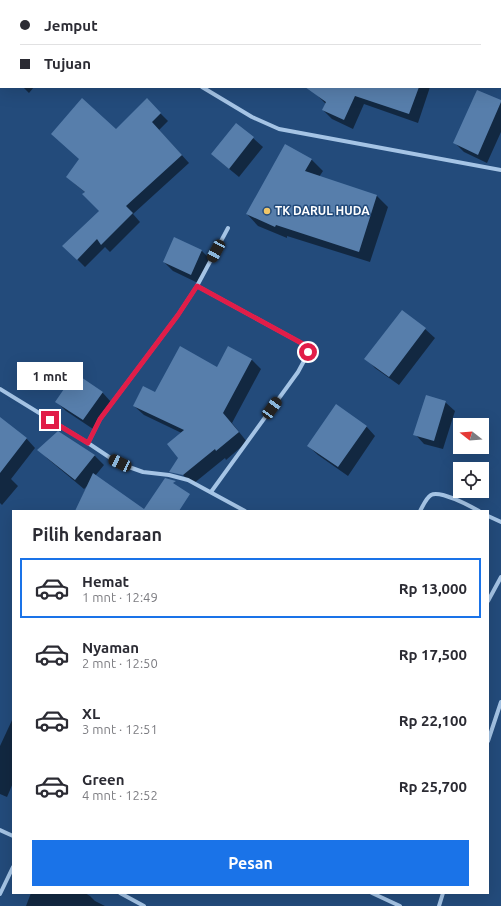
<!DOCTYPE html>
<html lang="id">
<meta charset="utf-8">
<style>
:root{--surface:#fff;--page:#f7f7f7;--text:#2b2b33;--muted:#7c7c81;--line:#e1e1e2;--accent:#1a73e8}
body{margin:0;font-family:Ubuntu,sans-serif;background:var(--page);color:var(--text);height:100vh;display:flex;flex-direction:column;font-size:15px;white-space:nowrap}
*{box-sizing:border-box;margin:0}
p{font-size:13px;color:var(--muted)}
.icon{flex:none;width:22px;height:22px;fill:none;stroke:currentColor;stroke-width:2;stroke-linecap:round;stroke-linejoin:round}
.map{position:relative;flex:1;overflow:hidden}
.panel{position:absolute;left:12px;top:510px;width:477px;height:384px;display:flex;flex-direction:column;background:var(--surface);border-radius:0px;box-shadow:0 4px 16px #0002}
.panel>*{flex:none}
.guide{position:absolute;left:0px;top:0px;width:501px;height:88px;box-shadow:0 4px 16px #0002;display:grid;align-content:center;height:88px;padding:0 20px;background:var(--surface)}
.needle{width:26px;rotate:287deg}
.tools{position:absolute;left:453px;top:418px;display:grid;gap:8px}
.tools a{display:grid;place-items:center;width:36px;height:36px;border-radius:0px;background:var(--surface);box-shadow:0 4px 16px #0002;font-size:20px}
.end{position:absolute;width:18px;height:18px;margin:-9px;border:5px solid #e11d48;background:#fff;box-shadow:0 0 0 2px #fff}
.from{border-radius:50%}
.bubble{position:absolute;height:28px;border-radius:0px;background:var(--surface);box-shadow:0 4px 16px #0002;font-size:13px;font-weight:700;line-height:28px;text-align:center}
.car{position:absolute;width:12px;height:24px;margin:-12px -6px;border-radius:5px;box-shadow:0 0 3px 1px #0007;background:linear-gradient(#222 24%,#8ab4d8 0 40%,#222 0 76%,#8ab4d8 0 86%,#222 0)}
.guide b{display:flex;align-items:center;gap:14px;height:38px;font-size:15px}
.guide b+b{border-top:1px solid var(--line)}
.guide i{width:10px;height:10px;background:var(--text)}
ul{padding:0;list-style:none}
li{display:flex;align-items:center;gap:12px;height:60px;margin:0 8px 6px;padding:0 12px;border:2px solid transparent;border-radius:0px}
li div{flex:1}
li b{display:block;font-size:15px}
li em{font-style:normal;font-weight:700}
li.selected{border-color:var(--accent)}
li>.icon{width:36px;height:36px;stroke-width:1.5}
h2{padding:0 20px;font-size:18px;line-height:48px}
.action{display:flex;gap:8px;margin-top:auto;padding:8px 20px}
.action a{flex:1;height:46px;border-radius:0px;background:var(--accent);color:#fff;font-size:16px;font-weight:700;line-height:46px;text-align:center}
.map>svg:first-child{display:block}
.shadow{fill:#0007}
.building{fill:#577eab}
.lines{fill:none;stroke-linecap:round;stroke-linejoin:round}
.minor{stroke:#a5c4e5;stroke-width:4}
.route{stroke:#e11d48;stroke-width:5}
.poi-dot{fill:#f0c668;stroke:#234b7b;stroke-width:1.5}
.labels{text-anchor:middle;stroke-width:3;stroke-linejoin:round;paint-order:stroke}
.poi-label{font-size:12px;font-weight:bold;fill:#fff;stroke:#234b7b;text-anchor:start}
</style>
<div class="map">
<svg width="501" height="906" viewBox="0 0 501 906">
<rect width="100%" height="100%" fill="#234b7b"/>
<path class="shadow" d="M199,0H227L228,1H200Z
M0,14L1,15V66H0Z
M23,87H34L29,93Z
M318,87H430L418,123L364,104L353,129L332,119L323,110L326,104L315,93Z
M147,100L168,121L159,130L189,163L133,214L140,222L110,252L105,247L85,267L64,246L101,211L86,193L75,184L67,176L116,130Z
M501,101V132L487,163L464,152L455,143Z
M253,138L263,147L239,177L222,163L212,154Z
M311,159L323,171L319,177L377,196L388,207L370,262L287,236V238L258,226L247,214Z
M175,238L202,251L211,260L200,284L173,271L164,262Z
M402,311L425,329L435,338L399,385L375,368L366,358Z
M252,360L261,369L232,423L247,442L226,460L225,458L193,484H192L182,474L192,438L144,415L134,406L155,393L218,368Z
M102,392L111,402L93,429L66,411L57,402Z
M445,402L455,411L443,449L424,444L415,434Z
M0,418L26,438L35,448L11,479L18,486L2,505L0,503Z
M366,426L375,436L348,476L318,455L308,446Z
M58,433L95,456L104,465L95,476L143,511H76L87,486L84,489L48,459L39,450Z
M13,718V783L7,797L0,794V746Z
M31,893H85L90,896L95,901L105,906H26Z"/>
<path class="building" d="M305,87H419L409,114L355,96L344,120L322,110L326,102Z
M477,90L501,100V102L478,155L453,143Z
M82,98L116,129L147,98L161,113L152,122L182,155L126,206L133,213L101,245L97,239L77,260L62,246L99,211L82,194L85,192L66,177L79,159L51,134Z
M236,123L254,137L229,169L211,154Z
M285,144L312,159L305,171L377,195L359,252L276,225L275,227L246,214Z
M174,237L202,250L191,275L163,262Z
M402,310L426,328L389,377L364,359Z
M180,346L217,367L228,346L252,359L223,413L239,432L216,451L215,449L183,475L169,472L178,458L167,444L184,430L133,406L143,386L155,392Z
M75,373L103,392L83,420L55,402Z
M426,395L446,401L434,441L413,435Z
M336,404L367,426L338,467L307,446Z
M0,417L27,438L0,473Z
M58,431L95,455L75,480L37,450Z
M93,473L144,509L165,478L176,481L173,483L190,494L179,511H75Z"/>
<g class="lines">
<path class="minor" d="M84,0L85,1
M202,87L252,117L279,129L501,170
M197,286L305,345L308,352L305,359L298,372L211,492
M0,389L88,443L112,459L129,467L143,472L169,475L188,480L245,511
M88,443L100,419L178,315L197,286L228,228
M420,511C423,506 426,498 431,495C440,490 470,506 479,511
M488,516L501,522
M488,601L501,577
M488,741L501,702
M0,830L13,836
M120,893L144,906
M372,893L400,906
M0,894L13,867
M439,906L443,893"/>
</g>
<g class="lines">
<path class="route" d="M50,420L88,443L100,419L178,315L197,286L305,345L308,352"/>
</g>
<circle class="poi-dot" cx="267" cy="211" r="4"/>
<g class="labels">
<g class="poi-label">
<text x="275" y="215">TK DARUL HUDA</text>
</g>
</g>
</svg>
<div class="tools">
<a><svg class="needle" viewBox="-14 -14 28 28"><path d="M0-13l5 13h-10z" fill="#e53935"/><path d="M0 13l5-13h-10z" fill="#7c7c81"/></svg></a>
<a><svg class="icon" aria-label="locate" viewBox="0 0 24 24"><circle cx="12" cy="12" r="6"/><path d="M12 2v4M12 18v4M2 12h4M18 12h4"/></svg></a>
</div>
<i class="end from" style="left:308px;top:352px"></i>
<i class="end" style="left:50px;top:420px"></i>
<div class="bubble" style="left:17px;top:362px;width:66px">1 mnt</div>
<i class="car" style="left:216px;top:251px;rotate:208deg"></i>
<i class="car" style="left:272px;top:408px;rotate:36deg"></i>
<i class="car" style="left:120px;top:463px;rotate:295deg"></i>
<div class="guide">
<b><i class="from"></i>Jemput</b>
<b><i></i>Tujuan</b>
</div>
<section class="panel">
<h2>Pilih kendaraan</h2>
<ul>
<li class="selected"><svg class="icon" aria-label="car" viewBox="0 0 24 24"><path d="M5 17H2v-5l4-1 3-4h7l3 4 3 1v5h-3M9 17h6M6 11h13"/><circle cx="7" cy="17" r="2"/><circle cx="17" cy="17" r="2"/></svg><div><b>Hemat</b><p>1 mnt · 12:49</p></div><em>Rp 13,000</em></li>
<li><svg class="icon" aria-label="car" viewBox="0 0 24 24"><path d="M5 17H2v-5l4-1 3-4h7l3 4 3 1v5h-3M9 17h6M6 11h13"/><circle cx="7" cy="17" r="2"/><circle cx="17" cy="17" r="2"/></svg><div><b>Nyaman</b><p>2 mnt · 12:50</p></div><em>Rp 17,500</em></li>
<li><svg class="icon" aria-label="car" viewBox="0 0 24 24"><path d="M5 17H2v-5l4-1 3-4h7l3 4 3 1v5h-3M9 17h6M6 11h13"/><circle cx="7" cy="17" r="2"/><circle cx="17" cy="17" r="2"/></svg><div><b>XL</b><p>3 mnt · 12:51</p></div><em>Rp 22,100</em></li>
<li><svg class="icon" aria-label="car" viewBox="0 0 24 24"><path d="M5 17H2v-5l4-1 3-4h7l3 4 3 1v5h-3M9 17h6M6 11h13"/><circle cx="7" cy="17" r="2"/><circle cx="17" cy="17" r="2"/></svg><div><b>Green</b><p>4 mnt · 12:52</p></div><em>Rp 25,700</em></li>
</ul>
<div class="action"><a>Pesan</a></div>
</section>
</div>
